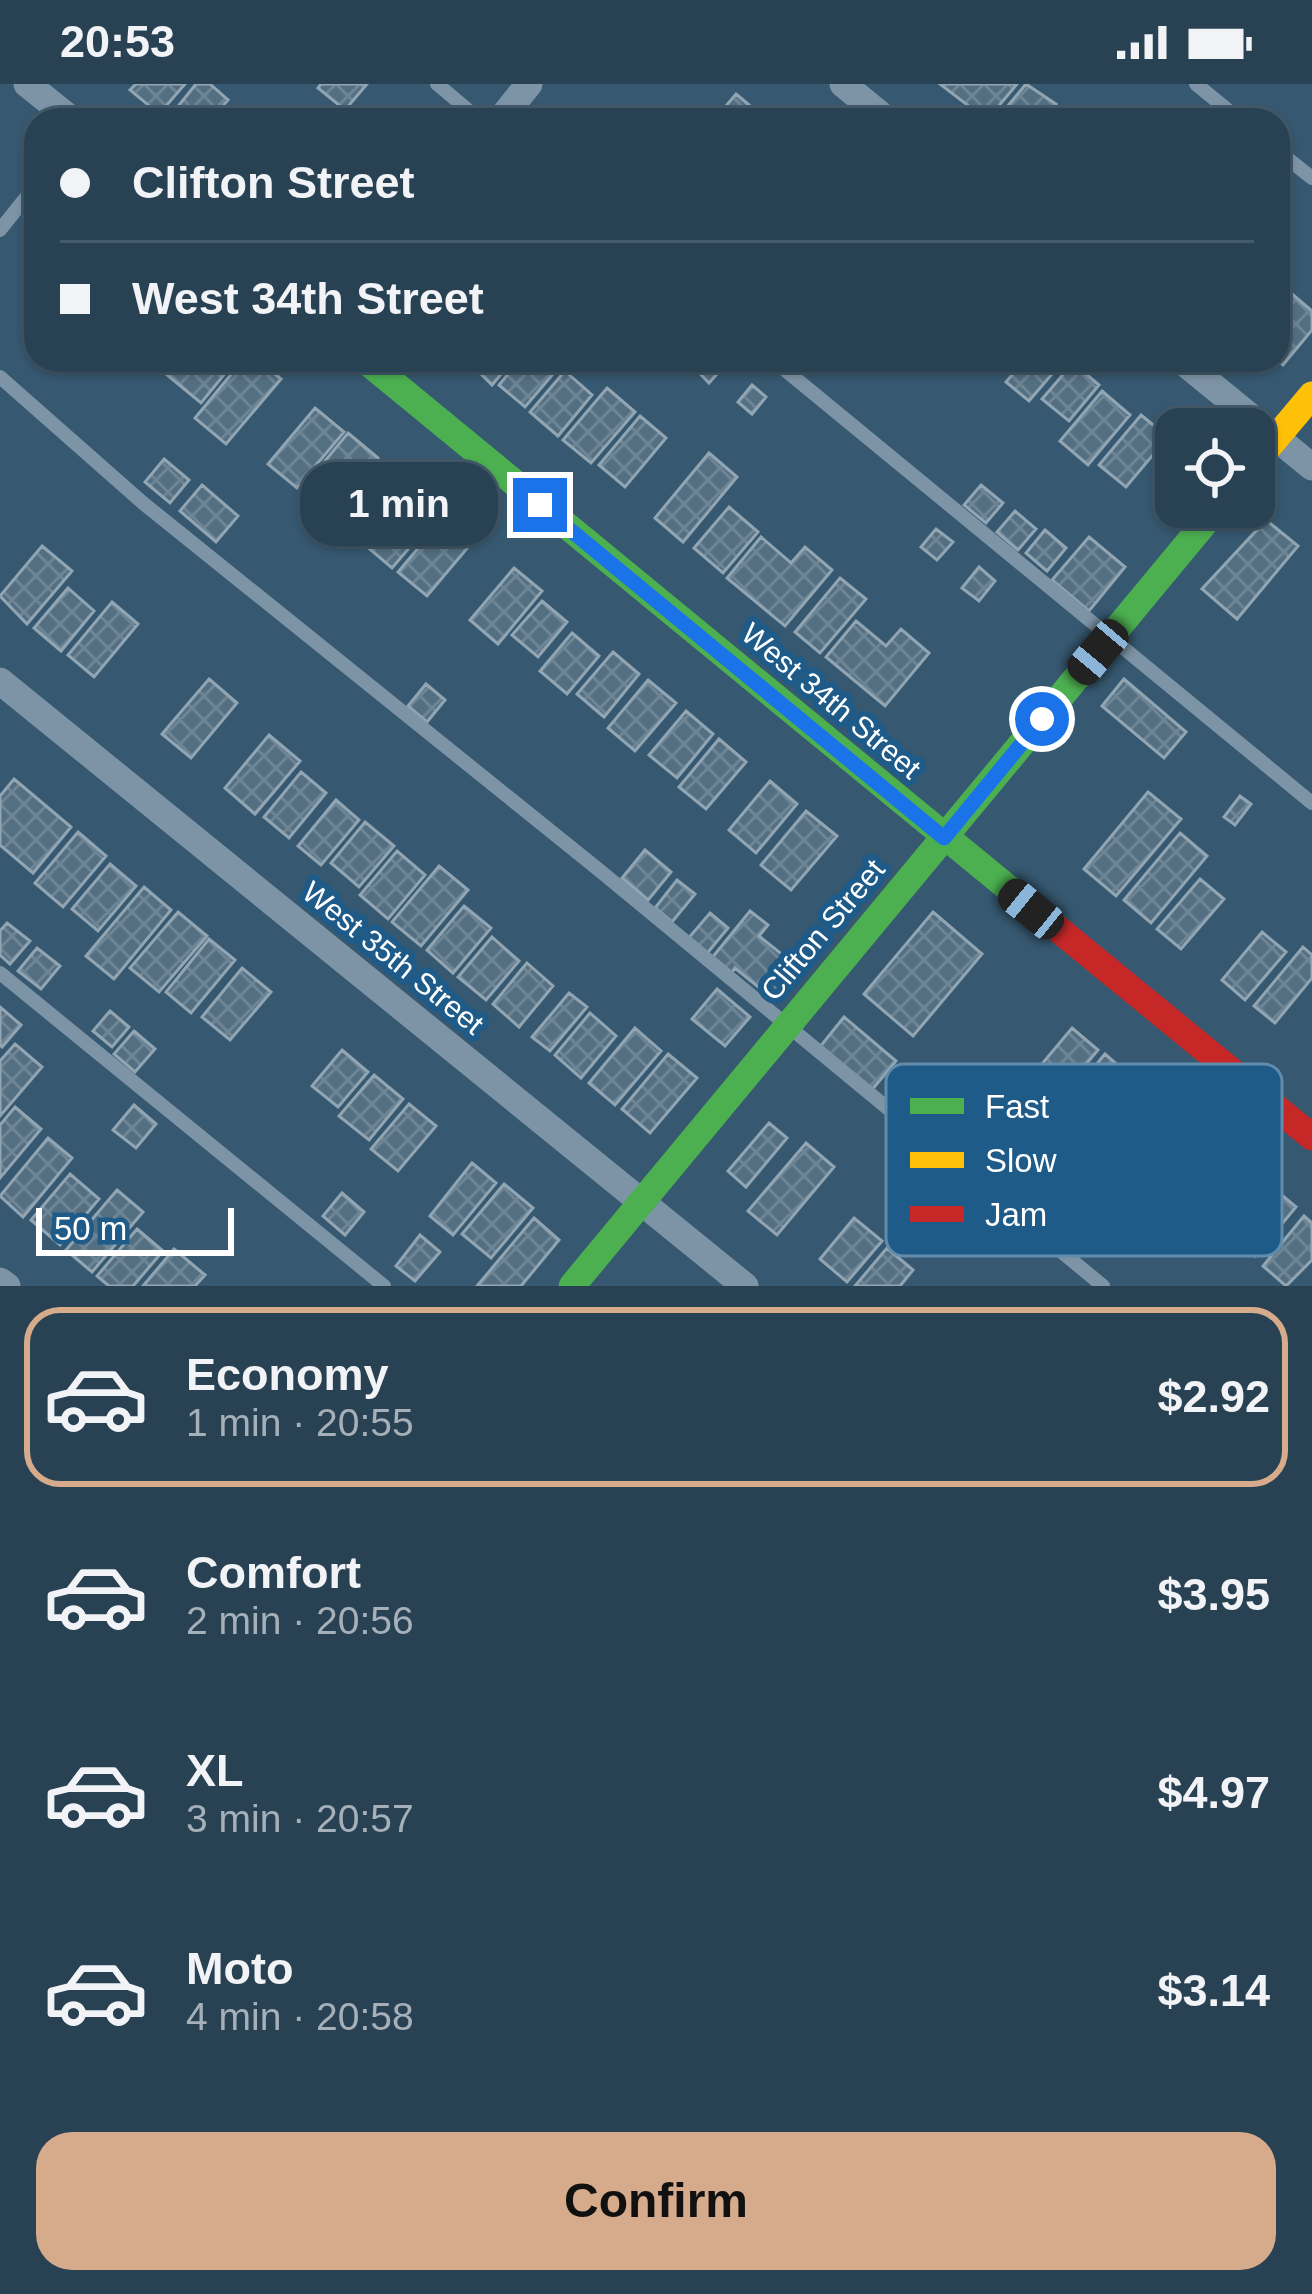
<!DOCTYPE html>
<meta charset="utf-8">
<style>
:root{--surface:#284254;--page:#344d5e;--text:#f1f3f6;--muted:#a5b0b8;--line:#445b6b;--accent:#d6ab8b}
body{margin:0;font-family:Helvetica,sans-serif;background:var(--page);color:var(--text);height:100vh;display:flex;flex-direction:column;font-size:45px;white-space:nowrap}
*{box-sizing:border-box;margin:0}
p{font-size:39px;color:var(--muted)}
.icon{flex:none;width:66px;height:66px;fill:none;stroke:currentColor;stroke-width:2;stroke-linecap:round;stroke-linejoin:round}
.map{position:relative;height:1202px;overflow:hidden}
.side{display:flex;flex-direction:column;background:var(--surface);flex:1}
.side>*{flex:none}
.banner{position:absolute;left:24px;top:24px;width:1266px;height:264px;border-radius:36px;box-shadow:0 3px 9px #0004,0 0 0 3px var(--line);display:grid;align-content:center;height:264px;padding:0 36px;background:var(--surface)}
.tools{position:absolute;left:1155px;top:324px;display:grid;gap:24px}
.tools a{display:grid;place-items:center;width:120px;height:120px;border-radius:24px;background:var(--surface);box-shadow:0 3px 9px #0004,0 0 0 3px var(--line);font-size:60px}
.scale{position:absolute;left:36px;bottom:30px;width:198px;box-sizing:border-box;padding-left:12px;border:6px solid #fff;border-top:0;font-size:33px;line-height:42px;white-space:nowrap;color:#fff;-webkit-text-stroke:9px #1e5b89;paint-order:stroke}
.end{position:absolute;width:54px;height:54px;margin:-27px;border:15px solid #1a73e8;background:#fff;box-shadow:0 0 0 6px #fff}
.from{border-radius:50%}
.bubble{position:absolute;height:84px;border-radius:36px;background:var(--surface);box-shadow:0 3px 9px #0004,0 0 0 3px var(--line);font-size:39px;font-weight:700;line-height:84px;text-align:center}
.car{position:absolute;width:36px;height:72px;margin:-36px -18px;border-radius:15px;box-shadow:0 0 9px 3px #0007;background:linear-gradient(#222 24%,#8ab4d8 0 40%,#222 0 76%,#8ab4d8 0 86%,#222 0)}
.banner b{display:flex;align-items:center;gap:42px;height:114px;font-size:45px}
.banner b+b{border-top:3px solid var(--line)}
.banner i{width:30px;height:30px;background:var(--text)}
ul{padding:21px 0 0;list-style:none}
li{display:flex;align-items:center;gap:36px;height:180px;margin:0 24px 18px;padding:0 12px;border:6px solid transparent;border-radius:36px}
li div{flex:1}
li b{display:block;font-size:45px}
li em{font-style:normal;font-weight:700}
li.on{border-color:var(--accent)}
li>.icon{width:108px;height:108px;stroke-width:1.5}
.primary-button{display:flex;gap:24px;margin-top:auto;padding:24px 36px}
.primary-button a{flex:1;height:138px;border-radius:36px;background:var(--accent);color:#111;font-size:48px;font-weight:700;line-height:138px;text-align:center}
.status{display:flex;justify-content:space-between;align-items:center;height:84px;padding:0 60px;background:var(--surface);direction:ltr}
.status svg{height:33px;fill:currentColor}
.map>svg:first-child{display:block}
.building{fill:url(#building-cross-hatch);stroke:#91a5b3;stroke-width:3}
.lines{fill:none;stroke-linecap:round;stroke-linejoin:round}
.lane{stroke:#7d94a6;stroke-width:14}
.street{stroke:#7d94a6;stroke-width:27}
.fast{stroke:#4caf50;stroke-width:27}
.slow{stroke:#ffc107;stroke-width:27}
.jam{stroke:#c62828;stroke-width:27}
.route{stroke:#1a73e8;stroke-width:15}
.labels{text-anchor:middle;stroke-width:12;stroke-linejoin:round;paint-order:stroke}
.street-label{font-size:30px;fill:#fff;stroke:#1e5b89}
.key{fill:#1e5b89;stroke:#628cac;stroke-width:3}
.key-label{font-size:33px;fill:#fff}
</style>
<div class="status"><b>20:53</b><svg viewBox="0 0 49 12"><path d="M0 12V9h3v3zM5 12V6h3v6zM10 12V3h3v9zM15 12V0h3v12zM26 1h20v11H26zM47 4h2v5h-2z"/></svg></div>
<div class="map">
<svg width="1312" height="1202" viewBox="0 0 1312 1202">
<defs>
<pattern id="building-cross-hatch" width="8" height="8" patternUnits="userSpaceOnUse" patternTransform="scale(3)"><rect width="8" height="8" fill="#546f82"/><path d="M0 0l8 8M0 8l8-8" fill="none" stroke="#6e8595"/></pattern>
</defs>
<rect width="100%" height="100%" fill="#365870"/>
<path class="building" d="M136,0H185L159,30L130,6Z
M196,0H210L228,16L211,36H167Z
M321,0H367L345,26L318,4Z
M940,0H1017L987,36Z
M1026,0L1056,20L1043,36H996Z
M736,10L767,36H714Z
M1278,198L1312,227V246L1283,281L1277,276Z
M149,276H236L201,319Z
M243,276H258L281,295L226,360L195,334Z
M467,276H513L492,301Z
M520,276H565L525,323L499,301Z
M687,276H719L725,281L709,299Z
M1025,276H1064L1029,317L1006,298Z
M1073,279L1099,301L1069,337L1042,315Z
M565,287L592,311L558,352L530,328Z
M752,301L766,313L752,330L738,318Z
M607,304L635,328L591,379L563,356Z
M1102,307L1130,331L1088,381L1060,357Z
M315,324L344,348L297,404L268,380Z
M1141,331L1168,353L1126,403L1099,381Z
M640,332L666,354L625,403L599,381Z
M348,349L378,374L339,420L310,395Z
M709,369L737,393L683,458L655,434Z
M164,375L189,396L170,419L145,398Z
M382,378L408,401L366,451L340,428Z
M202,401L238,432L216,458L180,427Z
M981,401L1003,419L986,439L964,421Z
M413,404L441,427L392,484L365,461Z
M729,423L758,448L723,489L694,464Z
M1015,427L1036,445L1018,466L997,448Z
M447,430L475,455L427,512L398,488Z
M1266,436L1298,462L1237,535L1202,505Z
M936,445L953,458L937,476L921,463Z
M1045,446L1066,464L1047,487L1026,469Z
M761,453L791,479L805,463L832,486L785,542L727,494Z
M1089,453L1125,483L1089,527L1052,496Z
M42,462L72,487L27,540L0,512Z
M979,483L995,497L979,517L962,504Z
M514,484L542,507L498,560L470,536Z
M840,494L866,515L820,569L795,548Z
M68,504L94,527L61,567L34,544Z
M542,517L567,538L538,573L512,551Z
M112,518L138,540L94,593L68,571Z
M856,537L886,562L901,545L929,569L885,622L826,573Z
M572,549L599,572L567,610L540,587Z
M613,568L639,590L604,633L577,610Z
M209,595L237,619L191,674L162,650Z
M1124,595L1186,648L1164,674L1102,622Z
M648,596L676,619L635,667L608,644Z
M426,600L445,616L427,638L408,622Z
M686,627L713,650L677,694L649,671Z
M269,651L300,677L255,730L225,704Z
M719,655L746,678L706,725L679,703Z
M301,688L326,709L289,754L264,733Z
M14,695L71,743L33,789L0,761V712Z
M770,697L797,720L756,769L729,746Z
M1148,708L1181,735L1116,812L1084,785Z
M1240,712L1251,720L1235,741L1224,733Z
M336,716L359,736L321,781L298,762Z
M806,727L837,752L791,806L761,781Z
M365,738L394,762L359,803L331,779Z
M78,748L106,772L63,823L35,799Z
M1180,749L1207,772L1151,839L1124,816Z
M645,766L671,788L648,816L622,794Z
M397,767L425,791L388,835L360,811Z
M110,780L136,802L98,847L72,825Z
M439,782L468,806L421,862L392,838Z
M1200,795L1224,815L1181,865L1157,845Z
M677,796L695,810L672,838L655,824Z
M144,803L171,826L114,895L86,872Z
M464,822L491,844L453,889L427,866Z
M750,827L768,841L759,852L799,884L773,915L735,884L730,891L711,875Z
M178,828L207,852L159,908L130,884Z
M933,828L982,870L913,952L864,910Z
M710,829L728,844L704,873L686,857Z
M7,839L30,857L10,880L0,871V847Z
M1262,848L1286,868L1245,916L1222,896Z
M492,853L519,877L486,916L458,893Z
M209,855L235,876L191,929L166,908Z
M1303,863L1312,871V894L1275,939L1254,922Z
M37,864L60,882L41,905L18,887Z
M527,879L553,902L519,943L493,920Z
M242,884L271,908L230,956L202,933Z
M717,905L750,933L725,962L692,935Z
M569,909L587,923L550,967L532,953Z
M0,923L21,941L2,963L0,961Z
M110,927L129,943L112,963L93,947Z
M590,929L616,952L581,994L555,971Z
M844,933L896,977L871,1007L819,964Z
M635,944L661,967L615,1021L589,999Z
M1072,944L1098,966L1057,1015L1031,993Z
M134,947L155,965L135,988L114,970Z
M15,960L42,983L0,1032V977Z
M342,966L368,988L338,1023L312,1002Z
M668,970L697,994L650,1049L622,1025Z
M1105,970L1130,992L1091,1038L1066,1017Z
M374,991L403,1015L369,1056L339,1032Z
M409,1020L436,1042L398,1087L371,1065Z
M134,1021L156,1040L136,1064L113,1046Z
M15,1023L41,1045L0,1094V1041Z
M769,1039L787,1054L746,1103L728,1087Z
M48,1054L72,1074L23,1133L0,1112Z
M806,1059L834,1083L777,1151L748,1127Z
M472,1079L496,1099L453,1151L430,1132Z
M70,1090L99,1115L60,1161L31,1136Z
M504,1100L533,1124L491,1174L462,1150Z
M1271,1102L1296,1123L1255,1172L1230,1150Z
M117,1106L143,1128L92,1188L66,1166Z
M342,1109L364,1128L345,1151L323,1132Z
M1304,1132L1312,1139V1176L1286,1202L1263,1182Z
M534,1134L559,1156L521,1202H477Z
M854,1134L882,1157L847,1198L820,1175Z
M137,1145L163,1167L133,1202H109L97,1192Z
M420,1151L440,1168L415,1197L396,1182Z
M887,1164L913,1186L900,1202H855Z
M174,1165L205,1191L195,1202H143Z"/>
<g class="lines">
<path class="lane" d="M437,0L480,36
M1196,0L1240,36
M1278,67L1312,94
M0,146L36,101
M773,276L1312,719
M0,293L143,419L599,786L1103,1202
M0,889L384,1202"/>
<path class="street" d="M27,0L72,36
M843,0L887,36
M500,36L529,0
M1181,276L1312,383
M0,597L745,1202
M0,1197L7,1202"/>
<path class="fast" d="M365,276L1058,845
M572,1202L1218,423"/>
<path class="slow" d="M1254,380L1312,311"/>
<path class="jam" d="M1058,845L1312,1053"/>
</g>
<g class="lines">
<path class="route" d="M540,421L944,754L1042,635"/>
</g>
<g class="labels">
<g class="street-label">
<text transform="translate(831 617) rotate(40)" y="10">West 34th Street</text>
<text transform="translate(823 846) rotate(-50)" y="10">Clifton Street</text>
<text transform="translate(393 874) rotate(39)" y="10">West 35th Street</text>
</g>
</g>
<rect x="886" y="980" width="396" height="192" rx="18" class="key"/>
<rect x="910" y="1014" width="54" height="16" fill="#4caf50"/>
<rect x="910" y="1068" width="54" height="16" fill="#ffc107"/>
<rect x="910" y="1122" width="54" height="16" fill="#c62828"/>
<g class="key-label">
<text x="985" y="1034">Fast</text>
<text x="985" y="1088">Slow</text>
<text x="985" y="1142">Jam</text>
</g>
</svg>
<div class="tools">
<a><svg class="icon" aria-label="locate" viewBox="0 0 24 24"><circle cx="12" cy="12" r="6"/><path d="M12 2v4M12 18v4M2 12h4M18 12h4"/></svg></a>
</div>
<div class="scale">50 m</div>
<i class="end from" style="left:1042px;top:635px"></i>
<i class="end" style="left:540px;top:421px"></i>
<div class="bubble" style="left:300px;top:378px;width:198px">1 min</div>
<i class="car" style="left:1098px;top:568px;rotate:220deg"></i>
<i class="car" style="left:1031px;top:825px;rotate:309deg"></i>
<div class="banner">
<b><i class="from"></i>Clifton Street</b>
<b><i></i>West 34th Street</b>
</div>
</div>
<section class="side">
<ul>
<li class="on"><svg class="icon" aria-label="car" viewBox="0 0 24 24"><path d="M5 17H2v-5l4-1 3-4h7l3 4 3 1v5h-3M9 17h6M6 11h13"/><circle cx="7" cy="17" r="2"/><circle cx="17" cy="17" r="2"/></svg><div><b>Economy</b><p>1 min · 20:55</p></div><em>$2.92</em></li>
<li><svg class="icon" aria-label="car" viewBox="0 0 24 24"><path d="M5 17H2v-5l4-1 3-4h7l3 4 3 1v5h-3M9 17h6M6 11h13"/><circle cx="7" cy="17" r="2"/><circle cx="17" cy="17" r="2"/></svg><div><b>Comfort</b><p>2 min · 20:56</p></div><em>$3.95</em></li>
<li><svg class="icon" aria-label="car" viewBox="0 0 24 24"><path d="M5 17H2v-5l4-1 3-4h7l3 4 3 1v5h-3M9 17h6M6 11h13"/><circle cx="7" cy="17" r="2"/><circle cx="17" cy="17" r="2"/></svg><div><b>XL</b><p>3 min · 20:57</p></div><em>$4.97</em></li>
<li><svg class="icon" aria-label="car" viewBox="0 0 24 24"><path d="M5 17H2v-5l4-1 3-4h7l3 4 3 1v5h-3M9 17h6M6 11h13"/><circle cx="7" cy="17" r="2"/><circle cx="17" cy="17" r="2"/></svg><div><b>Moto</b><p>4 min · 20:58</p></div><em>$3.14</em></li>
</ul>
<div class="primary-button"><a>Confirm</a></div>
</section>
